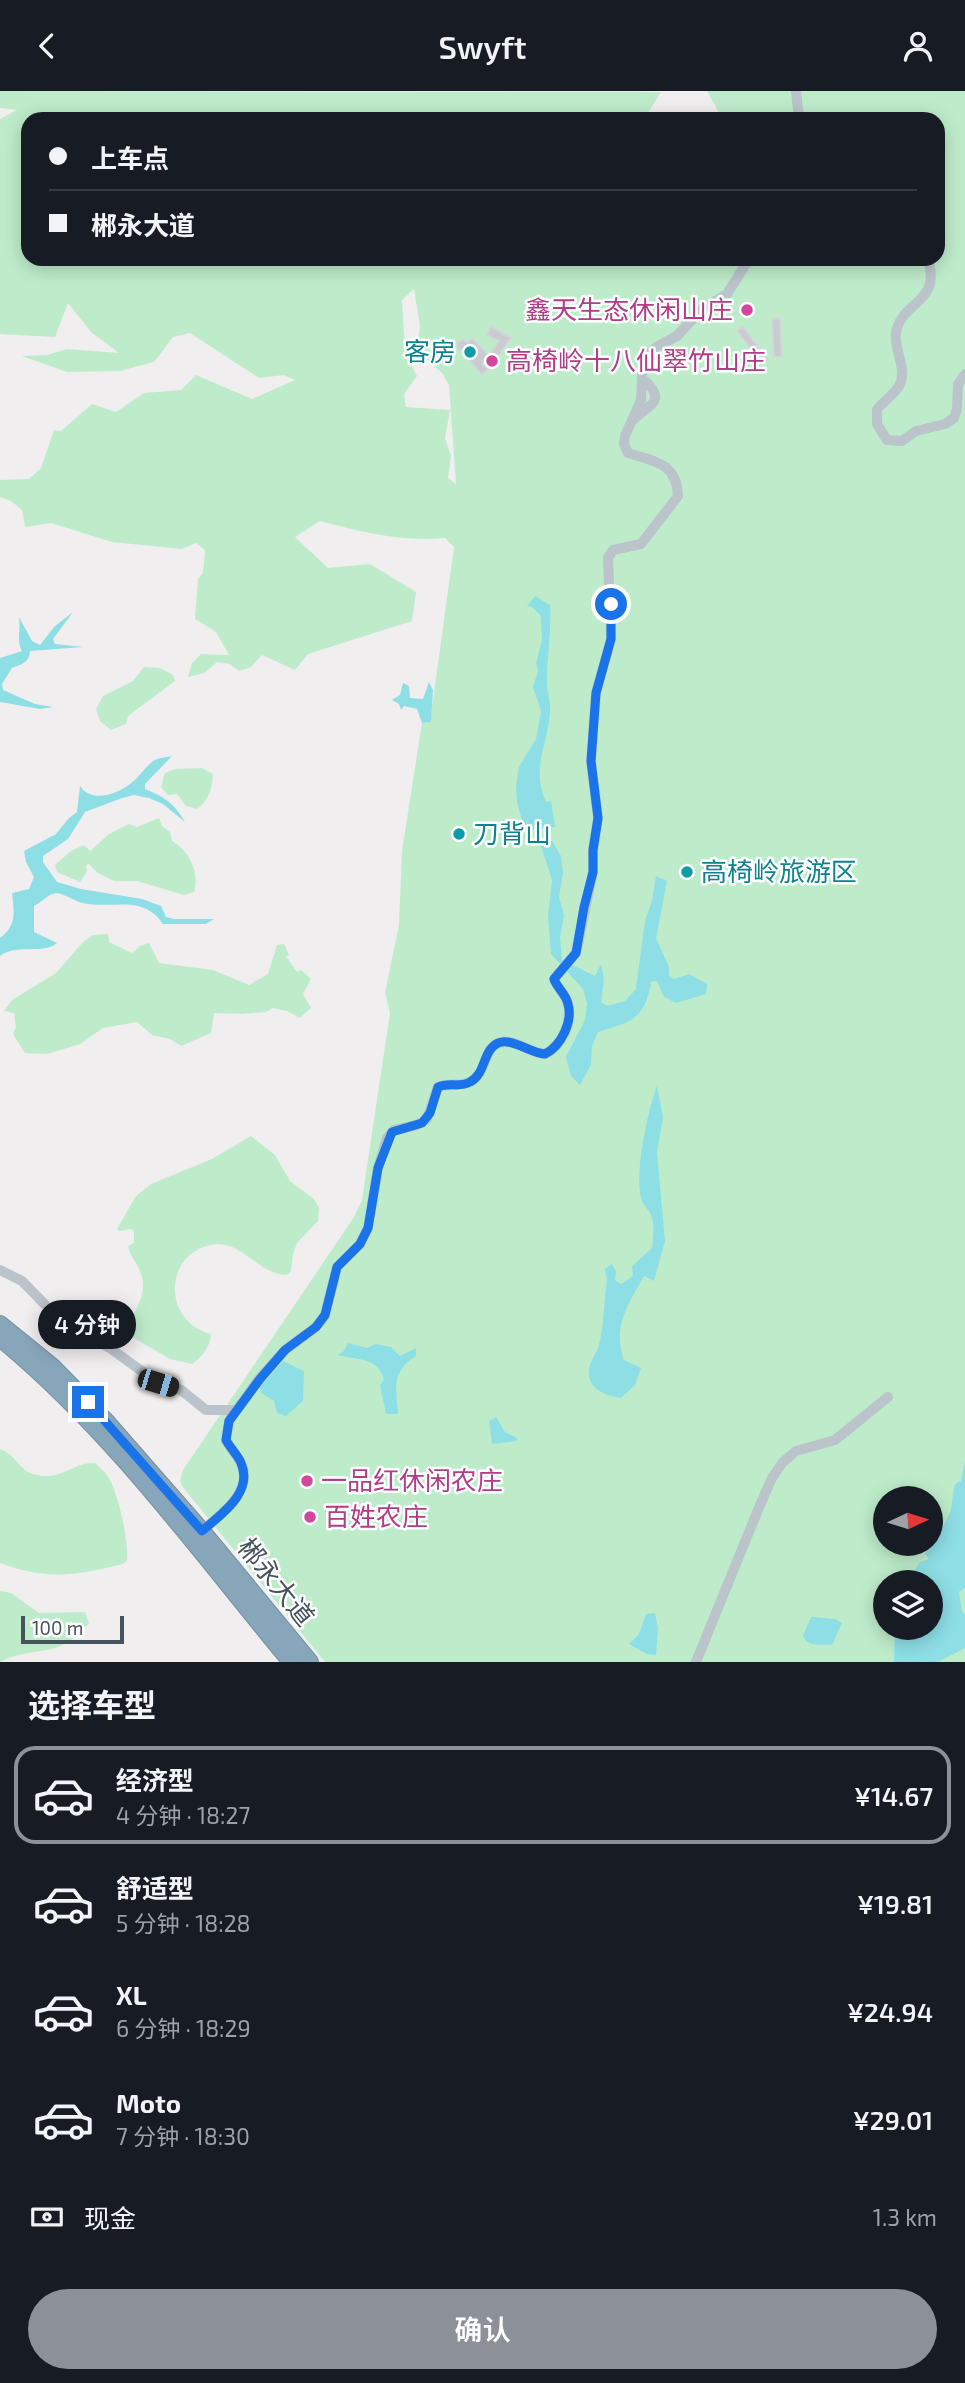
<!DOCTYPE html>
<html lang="zh">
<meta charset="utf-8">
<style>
:root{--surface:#171b24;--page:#20242c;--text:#f1f3f6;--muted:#9ea1a6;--line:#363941;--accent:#8c9099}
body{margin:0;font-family:"Exo 2","Noto Sans SC",sans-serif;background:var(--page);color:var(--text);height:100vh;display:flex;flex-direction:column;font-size:26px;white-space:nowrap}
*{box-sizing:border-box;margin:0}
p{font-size:23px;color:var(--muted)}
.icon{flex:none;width:38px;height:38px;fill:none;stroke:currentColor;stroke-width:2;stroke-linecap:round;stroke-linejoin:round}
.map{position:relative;height:1571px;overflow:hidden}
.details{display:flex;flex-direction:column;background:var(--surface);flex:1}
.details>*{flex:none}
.banner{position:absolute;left:21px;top:21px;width:924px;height:154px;border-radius:21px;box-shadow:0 4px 18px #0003;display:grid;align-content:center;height:154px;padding:0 28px;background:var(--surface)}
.needle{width:46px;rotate:86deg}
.fabs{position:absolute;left:873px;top:1395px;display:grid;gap:14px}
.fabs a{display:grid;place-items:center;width:70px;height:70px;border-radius:50%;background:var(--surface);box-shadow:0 4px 18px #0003;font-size:35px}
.scale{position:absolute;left:21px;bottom:18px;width:103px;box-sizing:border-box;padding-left:7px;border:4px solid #47535a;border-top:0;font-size:19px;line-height:24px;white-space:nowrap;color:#47535a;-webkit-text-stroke:5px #fff;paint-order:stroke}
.end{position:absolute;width:32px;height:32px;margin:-16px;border:9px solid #1a73e8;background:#fff;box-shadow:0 0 0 4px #fff}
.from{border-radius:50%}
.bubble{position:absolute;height:49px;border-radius:24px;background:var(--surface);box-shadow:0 4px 18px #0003;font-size:23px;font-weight:600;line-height:49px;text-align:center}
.car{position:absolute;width:21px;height:42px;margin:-21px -10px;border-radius:9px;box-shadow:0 0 5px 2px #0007;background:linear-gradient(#222 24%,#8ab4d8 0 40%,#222 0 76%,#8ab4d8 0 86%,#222 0)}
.banner b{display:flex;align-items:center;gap:24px;height:66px;font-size:26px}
.banner b+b{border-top:2px solid var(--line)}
.banner i{width:18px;height:18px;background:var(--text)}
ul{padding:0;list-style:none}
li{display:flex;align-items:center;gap:21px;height:98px;margin:0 14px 10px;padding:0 14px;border:4px solid transparent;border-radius:21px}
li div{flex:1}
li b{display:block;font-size:26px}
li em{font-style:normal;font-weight:600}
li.selected{border-color:var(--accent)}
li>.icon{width:63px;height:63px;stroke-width:1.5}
h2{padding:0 28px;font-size:32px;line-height:84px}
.pay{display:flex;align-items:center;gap:18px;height:77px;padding:0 28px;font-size:26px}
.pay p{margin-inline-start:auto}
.button{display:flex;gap:14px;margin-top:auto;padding:14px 28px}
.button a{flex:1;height:80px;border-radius:42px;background:var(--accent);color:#fff;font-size:28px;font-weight:600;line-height:80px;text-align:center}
header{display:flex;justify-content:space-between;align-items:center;height:91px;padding:0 28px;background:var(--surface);font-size:32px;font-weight:600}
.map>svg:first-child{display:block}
.green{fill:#beeccb;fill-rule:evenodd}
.water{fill:#8edee6}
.building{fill:#c8ccd0;stroke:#d2d5d9;stroke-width:2}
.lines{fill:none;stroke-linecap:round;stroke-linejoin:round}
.highway-casing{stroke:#7491a5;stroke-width:18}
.minor{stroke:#bac4ca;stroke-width:10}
.highway{stroke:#88a6ba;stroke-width:16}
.route{stroke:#1a73e8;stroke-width:9}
.hotel-dot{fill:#d1479c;stroke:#fff;stroke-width:2.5}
.culture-dot{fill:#0f9aa8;stroke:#fff;stroke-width:2.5}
.labels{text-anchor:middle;stroke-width:5;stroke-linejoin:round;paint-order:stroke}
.hotel-label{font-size:26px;fill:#b23c85;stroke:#fff;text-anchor:start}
.culture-label{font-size:26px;fill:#0d838f;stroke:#fff;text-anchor:start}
.street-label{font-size:26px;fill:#47535a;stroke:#fff}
</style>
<header><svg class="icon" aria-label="back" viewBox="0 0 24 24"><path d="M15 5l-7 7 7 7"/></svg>Swyft<svg class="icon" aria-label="person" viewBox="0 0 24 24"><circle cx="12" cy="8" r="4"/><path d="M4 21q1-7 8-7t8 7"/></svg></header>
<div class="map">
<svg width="965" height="1571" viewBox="0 0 965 1571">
<rect width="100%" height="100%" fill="#f0eeee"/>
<path class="green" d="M0,0L661,1L644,28H28V168H938V28H714L718,20L707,0H965V1571H325L182,1395L180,1389L183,1379L354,1126L362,1109L390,922L385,902L399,834L402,760L422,632L430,631L454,456L445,447C402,451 362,441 320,430L295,446L328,477L370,473L416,501L412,530L308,563L295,579L262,564L251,576L239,580L230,573L217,571L204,582L188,586L192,572L201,563L229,564L216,541L195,528L198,488L203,482L205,459L196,452L182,458L112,451L51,432L25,436L22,419L11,410L0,406V389L29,388L41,377L54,339L61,340L92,313L116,321L144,302L181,299L196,284L252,308L295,289L284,284L259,287L190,242L173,246L154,271L120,280L67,281L22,265L47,264L67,258L119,262L91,241L68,212L55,246L0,243V28L17,19L0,17ZM414,198L420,235L417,260L442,282L449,294L456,393L448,387L451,365L445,347L450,319L406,316L404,303L417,285L405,260L402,209ZM886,1407H931V1452H886ZM886,1491H931V1536H886Z
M144,576L160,577L173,584L175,590L128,625L126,633L111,639L100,630L96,618L103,605L133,590Z
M202,677L213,683C212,698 209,709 197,718L186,715L177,703L168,704L161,696L165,682L176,678Z
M159,727L162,735L170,741L172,750C189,760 200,781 194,801L184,804L137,790H114L98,782L89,773L86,774L87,780L80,791L57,781L55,774L71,760L84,754L90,760L109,743L129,733L137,736Z
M108,843L109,851L132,862L140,855L149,852L159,872L213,879L249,894L268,883L277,854L284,853L289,864L286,865L297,881L301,879L311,888L303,903L311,917L300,927L287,920L273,917L266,921L242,923L214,922L211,942L181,955L170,948L152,944L137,931L103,937L80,953L47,963L25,962L13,943L16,936L14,922L4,920L12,909L56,882L84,850L93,844Z
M251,1045L275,1064L290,1090L314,1108L319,1117L318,1130L297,1152L293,1163L291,1180L287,1184C258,1184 241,1147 210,1154C162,1165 164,1232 211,1243C209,1258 204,1264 192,1273L170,1268L125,1242C133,1220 150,1204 140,1180C137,1171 129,1164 128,1155L134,1152V1141L132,1138L119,1140L117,1138L136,1105L151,1093L212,1068Z
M0,1358C15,1363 19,1377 30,1382C60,1393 71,1371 95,1372C99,1376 104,1380 107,1384C118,1399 129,1451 127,1470L122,1473C76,1485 46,1489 0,1472Z
M0,1500L11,1502L39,1522L85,1521L89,1532C55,1571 41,1552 0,1571Z"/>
<path class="water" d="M535,505L550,514C552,541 546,568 547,595C548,604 551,613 550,622C547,656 531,677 546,711L551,710L555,736L525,740L517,711L516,695L519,676L536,648L541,620L533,596L538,580L536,572L542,549L541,525L532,516L527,515Z
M73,521L53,548L55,553L83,556L30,560C29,572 22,573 12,577L2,593L3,599L35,613L53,616L40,618L0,611V567L22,560C16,549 21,539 19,526L32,550L40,554L54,536Z
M429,591L433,599L431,631L422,632L417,618L404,615L401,619L399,613L392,609L400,604L403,592L409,595L410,607L423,608Z
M172,665L145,693V698C165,706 175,713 185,731L163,713L149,707L134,704L122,707L85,721L68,748L43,765V771L57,791L81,798L142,808L161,815L166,826L174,828H214L206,833H163C144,804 115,817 88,813C77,812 67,804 57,802C49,802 41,812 34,815V841L57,852C43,864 17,852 0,865V847C17,835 14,821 12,802L29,798L34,786L26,771L24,760L56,743L69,727L77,721L80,695C91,712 116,704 130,693C139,687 146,674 155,669C159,667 167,666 172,665Z
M552,750L561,765L563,782L559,806L564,825L560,846L562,869L595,885L601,873L604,888L601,911L607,915L625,910L636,898L645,830L652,810L656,785L667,790L656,847L669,876V884L674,888L689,883L707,893L706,903L676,912L664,906L657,890L651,891C645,928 632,931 598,941L592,955L591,974L580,994L571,985L566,966L585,929L587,913L583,898L551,863L548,825L552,789L540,752Z
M657,995L663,1026L657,1061L665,1150L654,1190L644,1185C628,1214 612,1236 624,1269L641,1277L635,1294L621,1307C600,1304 581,1293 592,1269C594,1264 598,1259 599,1254C604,1233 604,1210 607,1189L605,1178L612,1173L616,1180L615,1189L621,1193L633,1185L632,1175L652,1157C653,1146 655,1135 651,1124C649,1119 644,1115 642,1110C633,1086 648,1019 657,995Z
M348,1252L367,1257L375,1253L391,1256L400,1265L416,1257V1265C391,1281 396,1296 398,1323H386L380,1294L384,1289C379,1266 356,1269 337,1264L343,1261Z
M283,1270L304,1280L303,1310L286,1325L277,1322L274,1310L261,1302L260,1296Z
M496,1326L505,1341L517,1347V1350L492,1353L489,1330Z
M965,1370V1497L959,1501L962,1520L965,1524V1557L938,1571H894L895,1541L900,1537L931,1536V1491H909L919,1472L929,1468L925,1463C932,1447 945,1437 950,1421C953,1412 952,1402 955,1393L961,1390Z
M655,1522L658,1537L656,1564L647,1563L629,1553L639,1543L646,1523Z
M811,1526L835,1528L842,1532L832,1554C821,1553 808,1557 803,1545Z"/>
<path class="building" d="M780,227L782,266H774L772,228Z
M491,236L511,247L497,266L491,262L499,250L487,244Z
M743,236L768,269L763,273L737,240Z
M472,247L488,264L482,273L488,278L482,284L456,254L463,248L467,252Z"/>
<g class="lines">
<g class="highway-casing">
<path id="highway" d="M0,1233L53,1276L105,1329L202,1440L310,1571
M0,1247C112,1339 199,1460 291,1571"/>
</g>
<path class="minor" d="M796,0L799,28
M928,168C941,211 906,209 897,237C891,256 909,277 899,295C894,304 883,310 877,319V333L887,349L902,350L916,340L945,333L954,327L957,318L958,293L965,283
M633,329C650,313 668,310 643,288
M0,1179L22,1190L63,1232L110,1257L158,1292L181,1299L206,1319H235
M198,1443C217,1426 255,1402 241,1372C237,1364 230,1357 226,1349L229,1330L259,1288L285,1259L316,1236L325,1224L337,1176L360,1153L368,1137L378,1077L387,1047L394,1039L417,1034L427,1028L438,996C452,990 467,999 478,984C487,974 485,953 503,951C516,949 531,962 545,963C561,955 573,931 568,913C566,903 557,897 554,888L576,862L593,781V759L598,727L591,670L596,602L611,548L608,467L613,459L641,453L678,405C677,372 654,370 628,362L624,353L625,345L641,309L643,267L658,255L677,245L703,217L727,203L749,168
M696,1571L760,1414L772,1387L783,1371L796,1360L835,1349L888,1306"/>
<use href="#highway" class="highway"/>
</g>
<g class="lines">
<path class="route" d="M88,1311L202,1440C220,1424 254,1402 241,1372C238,1364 230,1357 226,1349L229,1330L260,1288L285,1259L316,1236L325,1224L337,1176L360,1153L368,1137L378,1077L392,1041L422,1032L430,1022L438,996C449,991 460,997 470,991C486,983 482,960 498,952C511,946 530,962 545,963C561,955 573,931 568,913C566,903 557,897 554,888L576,862L584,816L593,781V759L598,727L591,670L596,602L611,548V513"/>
</g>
<g class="hotel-dot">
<circle cx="747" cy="219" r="7"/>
<circle cx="492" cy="270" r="7"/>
<circle cx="307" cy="1390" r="7"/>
<circle cx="310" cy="1426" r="7"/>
</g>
<g class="culture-dot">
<circle cx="470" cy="261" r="7"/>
<circle cx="459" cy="743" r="7"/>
<circle cx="687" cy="781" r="7"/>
</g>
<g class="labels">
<g class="hotel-label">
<text x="733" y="228" text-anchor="end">鑫天生态休闲山庄</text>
<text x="506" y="279">高椅岭十八仙翠竹山庄</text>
<text x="321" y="1399">一品红休闲农庄</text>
<text x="324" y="1435">百姓农庄</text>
</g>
<g class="culture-label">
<text x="456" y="270" text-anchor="end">客房</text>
<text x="473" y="752">刀背山</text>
<text x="701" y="790">高椅岭旅游区</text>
</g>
<g class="street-label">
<text transform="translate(276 1491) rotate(51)" y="9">郴永大道</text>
</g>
</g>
</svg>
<div class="fabs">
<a><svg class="needle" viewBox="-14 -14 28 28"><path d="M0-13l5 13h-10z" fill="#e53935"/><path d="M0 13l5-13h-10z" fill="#9ea1a6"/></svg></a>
<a><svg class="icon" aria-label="layers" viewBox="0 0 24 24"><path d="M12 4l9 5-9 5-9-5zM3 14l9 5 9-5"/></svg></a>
</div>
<div class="scale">100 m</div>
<i class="end from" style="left:611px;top:513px"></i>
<i class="end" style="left:88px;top:1311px"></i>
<div class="bubble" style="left:38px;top:1209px;width:98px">4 分钟</div>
<i class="car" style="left:158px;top:1292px;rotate:107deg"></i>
<div class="banner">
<b><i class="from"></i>上车点</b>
<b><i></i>郴永大道</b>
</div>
</div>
<section class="details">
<h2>选择车型</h2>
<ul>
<li class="selected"><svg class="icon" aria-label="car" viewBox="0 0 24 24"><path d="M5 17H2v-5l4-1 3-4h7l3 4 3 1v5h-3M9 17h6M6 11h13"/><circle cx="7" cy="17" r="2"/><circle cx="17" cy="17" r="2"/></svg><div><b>经济型</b><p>4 分钟 · 18:27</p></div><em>¥14.67</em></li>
<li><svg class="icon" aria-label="car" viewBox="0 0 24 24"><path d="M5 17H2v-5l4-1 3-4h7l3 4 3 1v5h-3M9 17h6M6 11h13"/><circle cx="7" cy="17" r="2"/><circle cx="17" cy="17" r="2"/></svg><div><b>舒适型</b><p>5 分钟 · 18:28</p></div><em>¥19.81</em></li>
<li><svg class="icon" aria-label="car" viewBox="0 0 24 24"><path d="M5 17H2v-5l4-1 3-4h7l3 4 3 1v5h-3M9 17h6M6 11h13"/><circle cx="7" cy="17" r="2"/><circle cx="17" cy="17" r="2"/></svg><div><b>XL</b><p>6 分钟 · 18:29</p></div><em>¥24.94</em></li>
<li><svg class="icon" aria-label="car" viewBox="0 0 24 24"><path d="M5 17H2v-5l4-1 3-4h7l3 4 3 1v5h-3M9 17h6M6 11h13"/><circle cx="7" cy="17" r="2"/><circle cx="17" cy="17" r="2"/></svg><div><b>Moto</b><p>7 分钟 · 18:30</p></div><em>¥29.01</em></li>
</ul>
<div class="pay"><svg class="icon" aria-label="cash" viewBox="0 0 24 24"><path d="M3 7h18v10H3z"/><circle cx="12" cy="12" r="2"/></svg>现金<p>1.3 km</p></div>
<div class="button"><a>确认</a></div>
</section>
